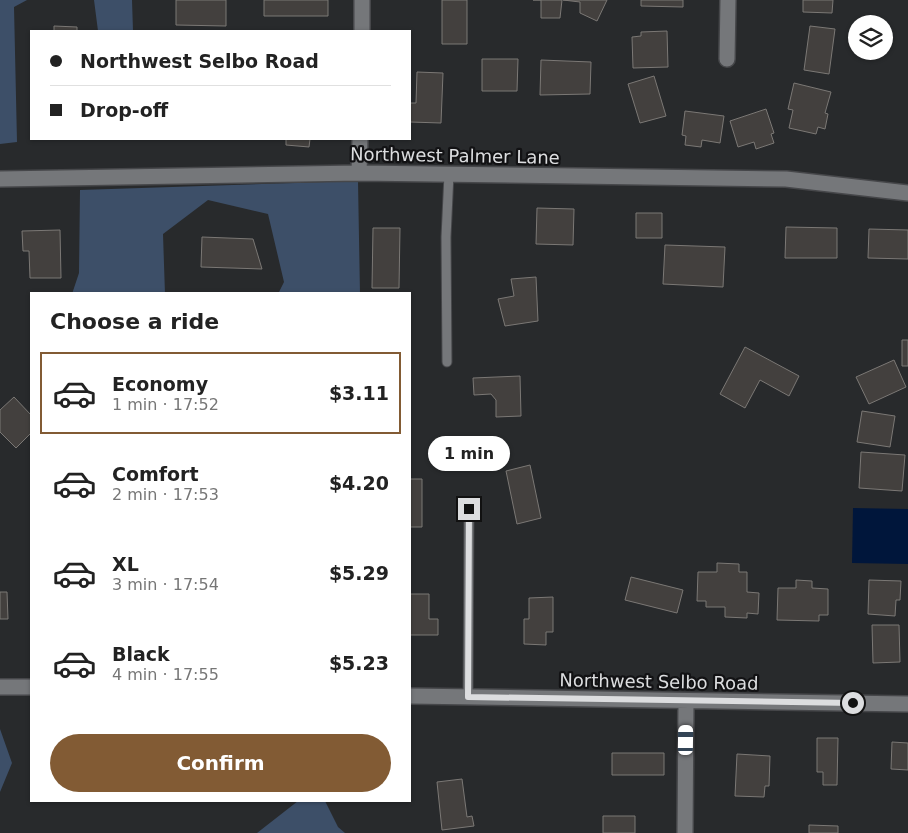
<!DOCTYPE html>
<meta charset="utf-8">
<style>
:root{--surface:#fff;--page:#f6f6f6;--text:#222;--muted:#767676;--line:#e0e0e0;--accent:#825b34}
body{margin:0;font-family:"DejaVu Sans",sans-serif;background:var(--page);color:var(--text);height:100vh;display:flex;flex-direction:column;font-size:19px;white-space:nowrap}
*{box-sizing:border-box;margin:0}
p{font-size:16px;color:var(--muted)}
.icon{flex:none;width:28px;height:28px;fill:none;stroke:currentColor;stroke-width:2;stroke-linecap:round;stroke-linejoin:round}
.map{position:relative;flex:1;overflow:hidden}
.sheet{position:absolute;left:30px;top:292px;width:381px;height:510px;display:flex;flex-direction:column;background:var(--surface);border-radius:0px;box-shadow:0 1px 4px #0004}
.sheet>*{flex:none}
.hud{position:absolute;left:30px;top:30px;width:381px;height:110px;border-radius:0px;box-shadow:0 1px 4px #0004;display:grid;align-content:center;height:110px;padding:0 20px;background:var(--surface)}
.buttons{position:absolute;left:848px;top:15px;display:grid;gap:10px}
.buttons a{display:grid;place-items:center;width:45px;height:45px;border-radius:50%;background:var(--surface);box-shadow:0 1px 4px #0004;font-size:25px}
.end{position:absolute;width:22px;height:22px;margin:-11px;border:6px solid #dcdddf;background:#111;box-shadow:0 0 0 2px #111}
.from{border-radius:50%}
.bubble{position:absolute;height:35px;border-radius:18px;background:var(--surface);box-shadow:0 1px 4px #0004;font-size:16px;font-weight:700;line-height:35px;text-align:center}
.car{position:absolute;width:15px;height:30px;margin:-15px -8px;border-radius:6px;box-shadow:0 0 4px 1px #0007;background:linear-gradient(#fff 24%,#345 0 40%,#fff 0 76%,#345 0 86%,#fff 0)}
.hud b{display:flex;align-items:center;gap:18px;height:48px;font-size:19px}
.hud b+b{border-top:1px solid var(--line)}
.hud i{width:12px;height:12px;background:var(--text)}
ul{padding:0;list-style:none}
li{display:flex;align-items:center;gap:15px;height:82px;margin:0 10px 8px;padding:0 10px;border:2px solid transparent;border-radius:0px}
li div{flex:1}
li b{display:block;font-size:19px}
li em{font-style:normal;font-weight:700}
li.on{border-color:var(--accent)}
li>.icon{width:45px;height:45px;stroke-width:1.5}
h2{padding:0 20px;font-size:22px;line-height:60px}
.primary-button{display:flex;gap:10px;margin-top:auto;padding:10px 20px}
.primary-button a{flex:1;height:58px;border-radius:30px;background:var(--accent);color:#fff;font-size:20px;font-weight:700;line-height:58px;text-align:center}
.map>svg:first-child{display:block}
.green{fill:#3d4f68}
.water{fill:#00163b}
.building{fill:#43403e;stroke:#7b7875}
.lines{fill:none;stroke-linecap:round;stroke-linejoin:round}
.lane-casing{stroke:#46474a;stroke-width:11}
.street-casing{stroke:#46474a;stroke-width:18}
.lane{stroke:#75777a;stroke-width:9}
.street{stroke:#75777a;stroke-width:15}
.route{stroke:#dcdddf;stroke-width:6}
.labels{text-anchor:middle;stroke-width:4.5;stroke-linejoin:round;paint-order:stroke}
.street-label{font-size:18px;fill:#dcdddf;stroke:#121214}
</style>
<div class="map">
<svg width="908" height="833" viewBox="0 0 908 833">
<rect width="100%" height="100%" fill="#282a2c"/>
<path class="green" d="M0,0H27L14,7L17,142L0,144Z
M94,0H132L133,31H98Z
M358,181L360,294H278L284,282L268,214L208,200L163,234L165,294H72L79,273L80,190Z
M0,729L12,763L0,792Z
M298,801H325L338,827L345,833H257Z"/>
<path class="water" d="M853,508L908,509V564L852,563Z"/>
<path class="building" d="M176,0H226V26L176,25Z
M264,0H328V16H264Z
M442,0H467V44H442Z
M533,0H562L560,18H541V0Z
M563,0H607L597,21L580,13V2Z
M641,0H683V7L641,6Z
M803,0H833L832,13L803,12Z
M54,26L77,27V31H54Z
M810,26L835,29L829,74L804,70Z
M667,31L668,67L633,68L632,37L641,36V32Z
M482,59H518L517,91H482Z
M541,60L591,62L590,94L540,95Z
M417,72L443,73L441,123L410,122V103H416Z
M654,76L666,116L640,123L628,84Z
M794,83L831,92L825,113L828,114L825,129L818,127L816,134L789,128L793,110L788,109Z
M766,109L774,133L771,134L774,143L756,149L754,142L738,147L730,121Z
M685,111L724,116L720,143L702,140L701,147L685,145L686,136L682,135Z
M286,139H310L309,147L286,145Z
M537,208L574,209L573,245L536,244Z
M636,213H662V238H636Z
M786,227L837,228V258H785Z
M373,228H400L399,288H372Z
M869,229L908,230V259L868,258Z
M60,230L61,278H30L29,251H23L22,231Z
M202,237L253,239L262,269L201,267Z
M665,245L725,247L723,287L663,284Z
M536,277L538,321L505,326L498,299L514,296L511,279Z
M902,340H908V366H902Z
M745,347L799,376L789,396L760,380L745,408L720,394Z
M894,360L906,387L869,404L856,377Z
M520,376L521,416L496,417V400L491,394L474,395L473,378Z
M14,397L31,415V433L16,448L0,432V410Z
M862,411L895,416L890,447L857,442Z
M861,452L905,455L902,491L859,488Z
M530,465L541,518L517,524L506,471Z
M410,479H422V527H410Z
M717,563L739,564V572H747V592L759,593L758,614L747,613V618L725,617V607H706V601H697L698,572H717Z
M631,577L683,590L677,613L625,600Z
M796,580L812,581V588L828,589V615H819V621L777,620L778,588H796Z
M869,580L901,581L900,600H896L895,616L868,614Z
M0,592H7L8,619H0Z
M410,594H429V619H438V635H410Z
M553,597V632H546V645L524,644V619H529V598Z
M872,625H899L900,662L873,663Z
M817,738H838L837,785H823V772H817Z
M892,742L908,743V770L891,769Z
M612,753H664V775H612Z
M737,754L770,756L769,786H765L764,797L735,796Z
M462,779L467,817L472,816L474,826L442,830L437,782Z
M603,816H635V833H603Z
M809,825L838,826V833H809Z"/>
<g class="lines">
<g class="lane-casing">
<path id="lane" d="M447,362L446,237L449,174
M468,697L469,509"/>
</g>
<g class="street-casing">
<path id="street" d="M362,31V0
M727,59L728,0
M359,173L360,139
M0,179L359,173L786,179L908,193
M0,687H31
M410,696L908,704
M685,833L686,702"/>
</g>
<use href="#lane" class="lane"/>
<use href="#street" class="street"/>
</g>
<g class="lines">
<path class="route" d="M469,509L468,697L853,703"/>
</g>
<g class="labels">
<g class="street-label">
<text transform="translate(455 156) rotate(1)" y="6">Northwest Palmer Lane</text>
<text transform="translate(659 682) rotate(1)" y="6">Northwest Selbo Road</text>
</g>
</g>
</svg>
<div class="buttons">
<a><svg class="icon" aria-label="layers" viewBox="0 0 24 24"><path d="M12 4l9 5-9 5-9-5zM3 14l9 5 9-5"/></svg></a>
</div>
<i class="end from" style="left:853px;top:703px"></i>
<i class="end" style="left:469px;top:509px"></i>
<div class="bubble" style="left:428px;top:436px;width:82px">1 min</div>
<i class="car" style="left:686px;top:740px;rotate:1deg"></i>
<div class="hud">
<b><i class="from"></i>Northwest Selbo Road</b>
<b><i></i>Drop-off</b>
</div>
<section class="sheet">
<h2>Choose a ride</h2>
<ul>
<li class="on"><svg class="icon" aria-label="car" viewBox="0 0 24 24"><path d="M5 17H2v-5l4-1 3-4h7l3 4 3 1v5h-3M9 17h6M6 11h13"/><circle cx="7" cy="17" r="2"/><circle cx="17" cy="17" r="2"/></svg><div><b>Economy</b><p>1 min · 17:52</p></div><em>$3.11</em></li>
<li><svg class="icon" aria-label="car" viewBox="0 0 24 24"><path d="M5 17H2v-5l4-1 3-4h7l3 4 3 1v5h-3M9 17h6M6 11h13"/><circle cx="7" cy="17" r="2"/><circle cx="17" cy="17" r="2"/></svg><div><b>Comfort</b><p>2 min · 17:53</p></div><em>$4.20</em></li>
<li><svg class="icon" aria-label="car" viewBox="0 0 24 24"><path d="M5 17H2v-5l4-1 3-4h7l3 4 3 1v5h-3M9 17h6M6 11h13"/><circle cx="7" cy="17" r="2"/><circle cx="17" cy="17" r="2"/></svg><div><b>XL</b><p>3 min · 17:54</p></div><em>$5.29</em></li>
<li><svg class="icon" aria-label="car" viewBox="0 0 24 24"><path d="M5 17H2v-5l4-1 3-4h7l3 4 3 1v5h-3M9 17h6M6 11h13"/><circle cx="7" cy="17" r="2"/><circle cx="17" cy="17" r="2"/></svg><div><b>Black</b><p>4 min · 17:55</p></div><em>$5.23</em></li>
</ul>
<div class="primary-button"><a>Confirm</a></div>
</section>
</div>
